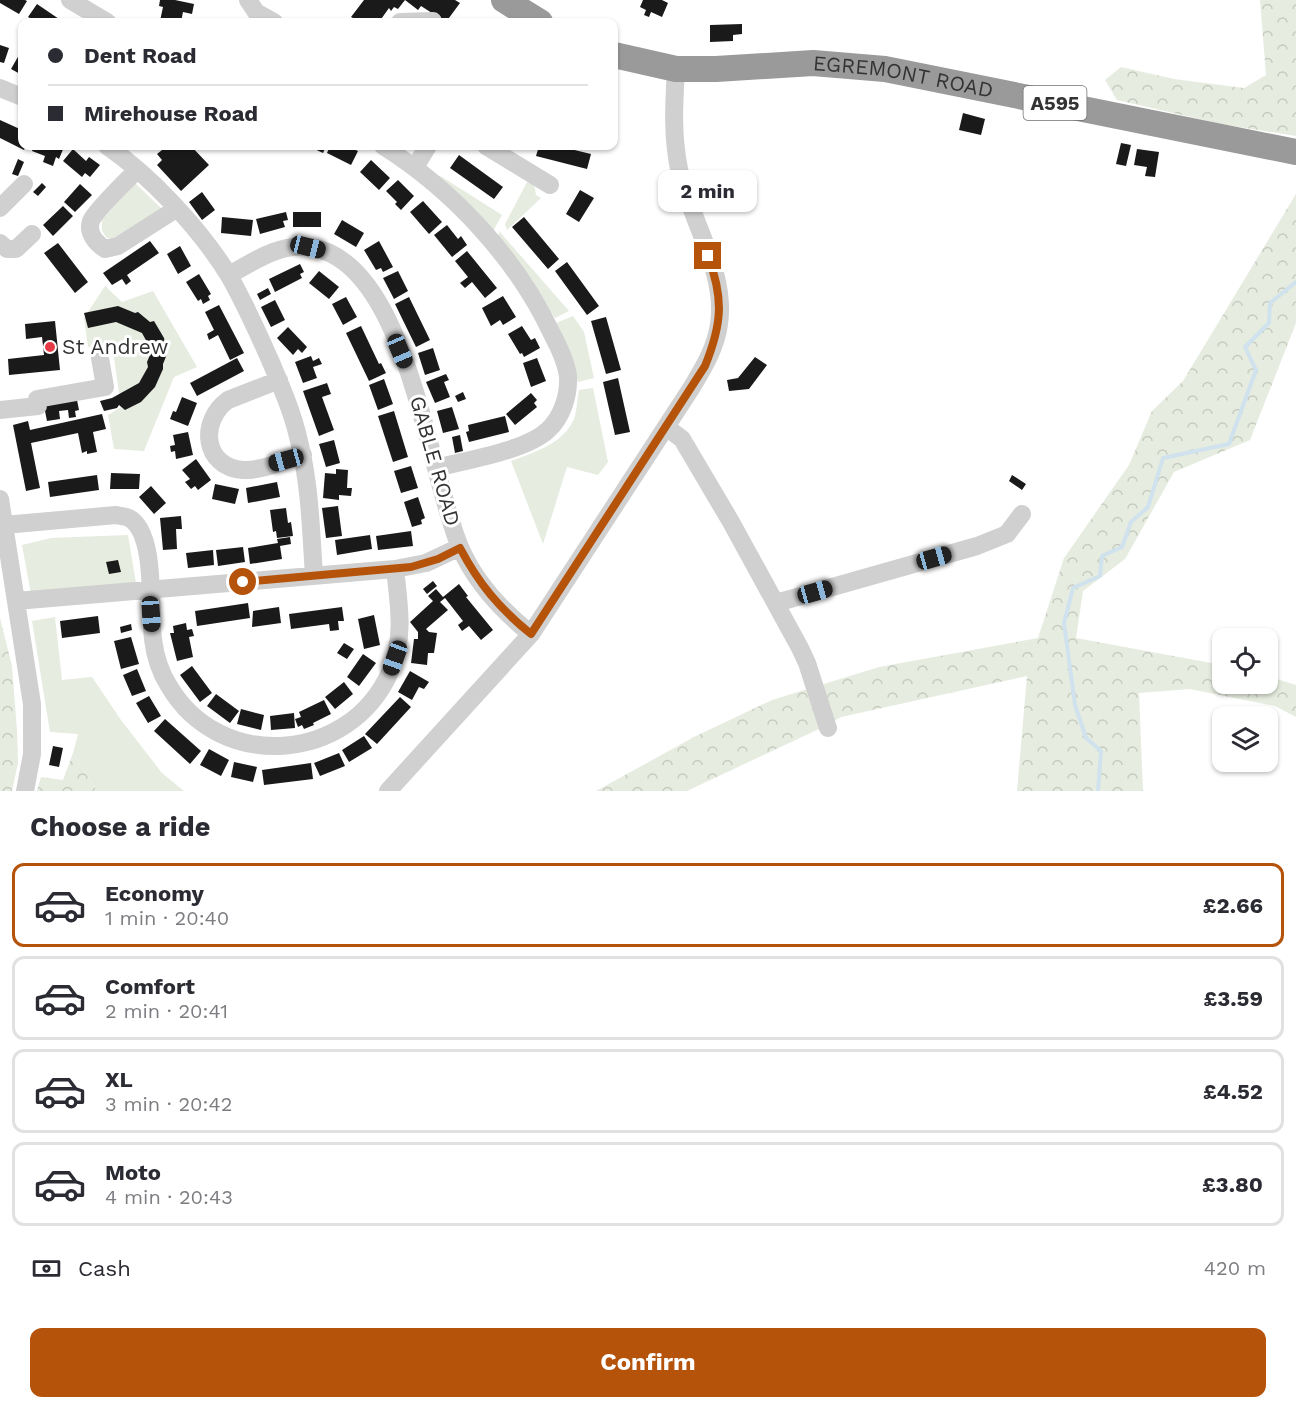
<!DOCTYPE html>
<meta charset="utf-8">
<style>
:root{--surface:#fff;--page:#f2f2f3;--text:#2b2b33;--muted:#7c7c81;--line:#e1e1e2;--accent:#b45309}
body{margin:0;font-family:"Work Sans",sans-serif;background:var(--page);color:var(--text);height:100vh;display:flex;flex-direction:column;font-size:22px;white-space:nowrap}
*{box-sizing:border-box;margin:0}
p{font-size:20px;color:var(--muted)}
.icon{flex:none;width:33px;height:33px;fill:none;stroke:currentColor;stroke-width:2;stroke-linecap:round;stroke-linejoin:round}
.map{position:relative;height:791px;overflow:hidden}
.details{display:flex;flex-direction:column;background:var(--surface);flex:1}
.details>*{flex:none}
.top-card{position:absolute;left:18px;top:18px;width:600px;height:132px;border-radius:12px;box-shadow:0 2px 4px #0004;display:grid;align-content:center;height:132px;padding:0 30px;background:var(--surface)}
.tools{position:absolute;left:1212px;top:628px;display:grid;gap:12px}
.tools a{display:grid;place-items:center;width:66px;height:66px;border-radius:12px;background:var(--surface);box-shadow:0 2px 4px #0004;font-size:30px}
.end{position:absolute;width:27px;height:27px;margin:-14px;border:8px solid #b45309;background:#fff;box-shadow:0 0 0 3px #fff}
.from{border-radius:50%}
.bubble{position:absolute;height:42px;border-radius:12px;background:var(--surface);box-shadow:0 2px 4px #0004;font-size:20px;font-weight:700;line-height:42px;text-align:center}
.car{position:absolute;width:18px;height:36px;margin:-18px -9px;border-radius:8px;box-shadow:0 0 4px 2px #0007;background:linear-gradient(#222 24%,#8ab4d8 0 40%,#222 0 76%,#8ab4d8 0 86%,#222 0)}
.top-card b{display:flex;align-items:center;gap:21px;height:57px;font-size:22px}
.top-card b+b{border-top:2px solid var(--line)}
.top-card i{width:15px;height:15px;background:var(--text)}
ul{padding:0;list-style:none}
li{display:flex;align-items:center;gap:18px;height:84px;margin:0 12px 9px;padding:0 18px;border:3px solid var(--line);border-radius:12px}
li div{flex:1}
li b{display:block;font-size:22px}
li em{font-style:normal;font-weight:700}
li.active{border-color:var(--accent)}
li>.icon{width:54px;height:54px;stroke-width:1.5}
h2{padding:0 30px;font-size:27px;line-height:72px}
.pay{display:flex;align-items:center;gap:15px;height:66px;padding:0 30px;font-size:22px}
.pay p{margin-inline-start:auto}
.button{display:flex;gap:12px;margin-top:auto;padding:12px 30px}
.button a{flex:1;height:69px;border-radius:12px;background:var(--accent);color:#fff;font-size:24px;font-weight:700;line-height:69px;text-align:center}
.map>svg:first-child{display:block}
.grass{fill:#e6ecdf}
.forest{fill:url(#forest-crowns)}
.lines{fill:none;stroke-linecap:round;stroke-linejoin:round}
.stream{stroke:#cfe2ee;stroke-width:4}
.building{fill:#1a1a1a}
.minor{stroke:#d0d0d0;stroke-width:18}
.highway{stroke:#9a9a9a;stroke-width:26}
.route{stroke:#b45309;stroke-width:8}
.poi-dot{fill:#e63946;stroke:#fff;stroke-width:2}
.labels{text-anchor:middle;stroke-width:6;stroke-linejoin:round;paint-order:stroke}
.shield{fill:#fff;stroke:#707070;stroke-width:1.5}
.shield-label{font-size:20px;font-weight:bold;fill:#333}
.street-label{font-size:21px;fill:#333;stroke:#fff}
.poi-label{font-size:21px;fill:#333;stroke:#fff;text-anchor:start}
</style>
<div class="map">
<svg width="1296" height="791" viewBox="0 0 1296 791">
<defs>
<pattern id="forest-crowns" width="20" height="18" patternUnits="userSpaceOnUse" patternTransform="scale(1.5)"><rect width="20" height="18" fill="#e6ecdf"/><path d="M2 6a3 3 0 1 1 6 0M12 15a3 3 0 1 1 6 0" fill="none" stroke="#c6cbc0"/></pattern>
</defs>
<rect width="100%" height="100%" fill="#fff"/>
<path class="grass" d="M435,175L442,177L502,215L493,231Z
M527,182L534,183L536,195L541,198L507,230L505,224Z
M135,183L162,209L116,239L107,238L102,231V220Z
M499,231L569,311L555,318L534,285L499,238Z
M105,286L122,302L153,291L197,367L174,377L144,451L114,449L108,415L121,407L112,344L88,347L84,318Z
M573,316L584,332L594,378L578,382L569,353L556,323Z
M593,388L608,462L598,475L567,467L543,544L511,461C535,452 563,444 574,419C577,411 577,399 579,390Z
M128,535L136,583L31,594L22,545L51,538Z
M55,617L62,680L92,677L121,720L162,773L184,791H97L73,753L78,734L50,732L32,621Z"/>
<path class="forest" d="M1260,0H1296V136L1221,124L1117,100L1105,80L1121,67L1174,79L1244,88L1266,75Z
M1296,194V323L1250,440L1174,472L1125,559L1083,591L1076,638L1222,665V684H1268V676L1296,685V717L1275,706L1190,689L1139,693L1143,791H1017L1027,676L841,717L821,728L687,791H596L694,737L772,700L879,667L1038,638L1064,558L1129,465L1152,411L1183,381Z
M0,618L12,666L17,731L18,763L12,791H0Z
M73,753L97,791H37L41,777L63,780Z"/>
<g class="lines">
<path class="stream" d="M1098,791L1101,751L1086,738L1075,705L1064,623L1073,588L1100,576L1102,556L1122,547L1131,522L1148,507L1163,458L1229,444L1256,370L1245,347L1269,323L1270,303L1296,282"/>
</g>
<path class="building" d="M0,0H25L27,1L19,14L0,3Z
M160,0H175L194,4L192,14L183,12L181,22L160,21L163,7L159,6Z
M364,0H455L460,3L446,22L421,6L418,10L405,0L398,9L394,7L391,11L389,8L379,22H353L355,19L351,17Z
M643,0H662L668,3L662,17L651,12L649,17L644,15L646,10L640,7Z
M37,4L59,19L57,22H37L28,17Z
M742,24V34L733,35V41L710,42V25Z
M0,45L9,48L4,63L0,62Z
M19,55L22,57V75L11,69Z
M963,113L985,119L981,135L959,130Z
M0,120L22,130V146H26L24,150L0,138Z
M1121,143L1131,145L1126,166L1116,164Z
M34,146H60L64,147L59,159L56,157L53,166L43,162L45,156L32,151Z
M167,146H191L209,165L181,191L157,165L162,160L157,154Z
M308,146H326L323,153Z
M330,146H346L358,151L351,165L327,153Z
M539,146H558L591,154L587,169L536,156Z
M73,149L86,161L89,157L100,165L90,177L85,173L82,177L63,161Z
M1137,149L1159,152L1155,177L1145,176L1147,167L1134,165Z
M459,155L503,187L494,199L450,168Z
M18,159L24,162L18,176L12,174Z
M371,160L390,178L379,190L360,172Z
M398,180L414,196L401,210L395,204L397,202L386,191Z
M42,183L46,187L38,196L33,192Z
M80,184L92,195L75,212L64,202Z
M580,190L594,198L579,222L566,214Z
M202,192L215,210L202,220L189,202Z
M423,201L442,222L429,234L410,212Z
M63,206L73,216L53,236L43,225Z
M286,212L288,220L283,221L285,227L260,234L256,219Z
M293,212H321V227H293Z
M222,217L253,220L251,236L221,233Z
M524,217L559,259L548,269L512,227Z
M342,220L364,233L356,247L334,234Z
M447,225L458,239L461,236L467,245L452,257L434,235Z
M150,241L159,253L127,275L131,281L126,285L122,279L112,285L103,273Z
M379,241L393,267L383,272L381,268L376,270L364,250Z
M58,243L88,282L75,293L44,253Z
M180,246L191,266L178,274L167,254Z
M467,251L497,288L485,298L472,282L465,288L460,283L468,277L455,261Z
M567,262L599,306L587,315L555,271Z
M300,264L304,272L300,274L302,278L275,292L269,279Z
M319,271L339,287L329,299L309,283Z
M398,271L408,291L394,299L383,278Z
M199,274L211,294L208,296L210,300L203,304L201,299L198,301L186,282Z
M268,288L271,294L260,300L257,294Z
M503,296L516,317L503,325L500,320L491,326L482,308Z
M346,297L357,317L343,325L332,304Z
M409,297L430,340L416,347L395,304Z
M275,300L285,320L271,327L261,307Z
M219,305L244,353L230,360L218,335L209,340L207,334L214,330L205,312Z
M118,306L135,313L138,312L150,322L154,321L164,338L167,354L163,364V369L155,387L141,402L125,410L119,405L117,408L104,411L100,401L112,398L139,383L148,367L147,362L150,355L148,344L142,333L116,322L88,328L84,313Z
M606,317L621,370L606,374L591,321Z
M55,321L60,370L9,375L8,359L44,355L42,337L26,339L25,324Z
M361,326L379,364L381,363L386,373L369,381L346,333Z
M522,326L531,340L535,338L540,348L524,357L522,353L520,354L508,334Z
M288,327L307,347L302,353L298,349L293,355L277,338Z
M433,348L440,370L425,375L418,353Z
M311,356L313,361L319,358L322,364L313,367L317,378L303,383L295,362Z
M755,357L767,365L749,389L729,391L727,380L738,378Z
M237,358L244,371L197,396L190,383Z
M537,358L546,381L531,387L523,363Z
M446,374L449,380L444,382L450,397L435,403L426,382Z
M618,378L630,432L615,435L603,382Z
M384,379L393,404L378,410L369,385Z
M327,383L331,394L322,397L334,430L319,436L303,391Z
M463,392L466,399L458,402L455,396Z
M531,393L537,400L534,403L537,407L515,425L506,414Z
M76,395L79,410L75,411L76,417L69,418L68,410L59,411L60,419L47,421L43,401Z
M182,397L197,403L188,426L170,419L173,411L176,412Z
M452,407L459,429L443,433L437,411Z
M394,411L408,457L393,462L378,416Z
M102,414L106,429L93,432L97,452L87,454V451L82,453L78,433L31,443L40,488L26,491L13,425L28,421L30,430Z
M505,416L509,432L469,442L466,432L469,431L468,425Z
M188,432L193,455L176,459L175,451L171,452L170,446L175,445L173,435Z
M460,435L463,451L455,453L452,437Z
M334,440L340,463L326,467L319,444Z
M196,459L211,480L198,490L195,486L191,489L185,482L190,479L182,470Z
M411,466L418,488L401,493L394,471Z
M336,469L348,470L347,488H352L351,496L339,495V500L323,498L325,473L336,474Z
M111,473L140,474L139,489H110Z
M97,475L99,490L50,497L48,482Z
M1012,475L1026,484L1022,490L1009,481Z
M277,482L280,497L248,503L246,488Z
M215,484L239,489L235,504L212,499Z
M151,486L166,503L154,514L139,497Z
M418,497L425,518L421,520L422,524L412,527L404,502Z
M338,506L342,536L326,538L322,508Z
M286,508L288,523L291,522L293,536L277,538L276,531L273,532L270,510Z
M181,516L182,529H176L177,549L163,550L160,518Z
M411,531L413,546L378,550L376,536Z
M370,535L372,549L337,555L335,540Z
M290,537L291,544L280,546L282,559L250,564L248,548L278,543L277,539Z
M243,547L245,562L218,566L216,550Z
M213,550L214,565L188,568L186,553Z
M118,560L121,572L109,574L106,562Z
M433,581L437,586L427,594L423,589Z
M459,584L468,596L466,597L493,630L481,640L469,626L462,631L458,625L463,621L445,598L440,602L448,610L426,629L429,632L437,633L434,653H428L427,665L411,663L414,639H418V632L410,622L433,601L428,596L436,589L443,597Z
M248,603L250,618L197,626L195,611Z
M279,607L281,623L252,627L253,611Z
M342,607L344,621H338L339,630L330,631L329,624L291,629L289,614Z
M374,615L380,645L364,649L358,619Z
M98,616L100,633L62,638L60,621Z
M186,623L187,630L192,629L194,636L189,637L193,657L177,661L170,633H174L173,626Z
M131,624L132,630L121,633L120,627Z
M131,637L139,664L121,669L114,641Z
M344,643L354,649L347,659L337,653Z
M363,654L376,663L359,686L347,677Z
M192,666L212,693L200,702L180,675Z
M137,669L146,691L132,696L123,675Z
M410,671L429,682L424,689L419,687L412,700L398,692Z
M344,682L353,694L335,709L325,697Z
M216,694L239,711L230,723L207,706Z
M149,696L161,716L148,723L136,703Z
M400,697L411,707L377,744L365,734Z
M324,700L331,714L313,723L314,725L304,729L302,725L298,727L295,719L301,717L299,712Z
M241,709L264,715L261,730L237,724Z
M294,713L295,728L271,730L270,716Z
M165,719L201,751L190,764L154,731Z
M364,736L372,748L349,762L342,750Z
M53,746L63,748L59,767L49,765Z
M209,749L229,760L221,776L200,765Z
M339,753L345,766L320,776L314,763Z
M234,762L257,767L253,782L231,777Z
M311,763L313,779L264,785L262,770Z"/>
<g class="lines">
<path class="minor" d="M70,0L107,22
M248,0L256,12L274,22
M400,22L433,21
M0,88L22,97
M107,146C151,176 200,229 228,274C244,301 257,331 270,360C281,386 293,413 299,441C310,485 311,531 314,576
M383,146C453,190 517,259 552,334C559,347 566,362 568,376C569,396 562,417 548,430C526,451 466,460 436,468
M486,146L550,185
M415,167L428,146
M137,170C127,180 95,211 91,221C87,233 96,243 105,249L118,246L176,209
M0,208L24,184
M0,243L7,249H16L32,234
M229,275C253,262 279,243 309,247C407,259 428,473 460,547C475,582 501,610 531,634
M279,380L228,400C199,421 203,467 243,470C262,471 284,460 303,455
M0,410L38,406L37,399L105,387L100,358
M666,427L682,439L731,522L800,648L807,663L828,728
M0,499L32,704V754L25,791
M4,525L116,515C120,516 125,516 129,518C157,533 149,610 153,639C155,656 160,672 169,686C220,773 350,763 390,672C405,638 399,605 395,569
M16,601L395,569L426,563L460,547
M776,603L977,546L1007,534L1022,514
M388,791L531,634L692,387C704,367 716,347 719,324C727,272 690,220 679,169C672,134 674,104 676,69"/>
<g class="highway">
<path d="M504,0L540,22"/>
<path id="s1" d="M614,55L676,69H716L813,63L885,69L1296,152"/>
</g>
</g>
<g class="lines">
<path class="route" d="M243,582L411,567L438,559L460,548C479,584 499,608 531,634L705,366C722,324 724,299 708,256"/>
</g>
<circle class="poi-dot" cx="50" cy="347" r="6"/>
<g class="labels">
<rect class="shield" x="1023.5" y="86" width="63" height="34" rx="4.5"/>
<g class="shield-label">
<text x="1055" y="110">A595</text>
</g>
<g class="street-label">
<text dy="7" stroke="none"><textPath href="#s1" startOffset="292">EGREMONT ROAD</textPath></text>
<text transform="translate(435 461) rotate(74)" y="7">GABLE ROAD</text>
</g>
<g class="poi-label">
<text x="62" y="354">St Andrew</text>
</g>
</g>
</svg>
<div class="tools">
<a><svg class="icon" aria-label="locate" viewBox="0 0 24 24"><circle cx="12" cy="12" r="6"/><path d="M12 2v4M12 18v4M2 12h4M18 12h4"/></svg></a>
<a><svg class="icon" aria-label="layers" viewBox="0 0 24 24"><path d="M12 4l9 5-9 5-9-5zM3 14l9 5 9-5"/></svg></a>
</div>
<i class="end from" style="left:243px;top:582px"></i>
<i class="end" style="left:708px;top:256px"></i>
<div class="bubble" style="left:658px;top:170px;width:99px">2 min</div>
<i class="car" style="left:308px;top:247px;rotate:104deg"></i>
<i class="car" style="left:400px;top:351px;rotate:157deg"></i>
<i class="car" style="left:286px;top:460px;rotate:255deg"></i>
<i class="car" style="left:934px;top:558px;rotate:74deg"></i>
<i class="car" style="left:815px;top:592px;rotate:74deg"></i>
<i class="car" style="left:151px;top:614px;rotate:176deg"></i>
<i class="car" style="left:395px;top:658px;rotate:200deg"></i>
<div class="top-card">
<b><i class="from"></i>Dent Road</b>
<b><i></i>Mirehouse Road</b>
</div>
</div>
<section class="details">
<h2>Choose a ride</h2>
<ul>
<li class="active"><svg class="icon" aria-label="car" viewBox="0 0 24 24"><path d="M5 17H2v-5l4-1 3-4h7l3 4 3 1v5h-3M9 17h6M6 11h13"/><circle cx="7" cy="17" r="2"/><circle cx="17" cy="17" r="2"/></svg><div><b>Economy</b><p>1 min · 20:40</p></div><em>£2.66</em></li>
<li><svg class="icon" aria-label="car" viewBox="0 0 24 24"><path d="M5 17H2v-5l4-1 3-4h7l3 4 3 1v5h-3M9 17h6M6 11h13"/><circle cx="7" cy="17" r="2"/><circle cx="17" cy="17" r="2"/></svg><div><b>Comfort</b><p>2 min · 20:41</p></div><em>£3.59</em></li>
<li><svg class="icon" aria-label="car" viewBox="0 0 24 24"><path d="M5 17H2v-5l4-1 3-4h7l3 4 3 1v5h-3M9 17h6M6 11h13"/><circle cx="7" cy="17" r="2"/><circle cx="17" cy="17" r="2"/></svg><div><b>XL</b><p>3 min · 20:42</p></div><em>£4.52</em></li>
<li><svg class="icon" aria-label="car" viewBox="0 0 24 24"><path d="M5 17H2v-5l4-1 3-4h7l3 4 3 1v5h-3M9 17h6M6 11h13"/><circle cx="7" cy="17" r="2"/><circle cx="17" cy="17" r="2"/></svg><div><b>Moto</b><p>4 min · 20:43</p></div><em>£3.80</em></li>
</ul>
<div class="pay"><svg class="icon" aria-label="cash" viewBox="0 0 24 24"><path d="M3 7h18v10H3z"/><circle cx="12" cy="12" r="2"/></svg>Cash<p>420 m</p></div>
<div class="button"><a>Confirm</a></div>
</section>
